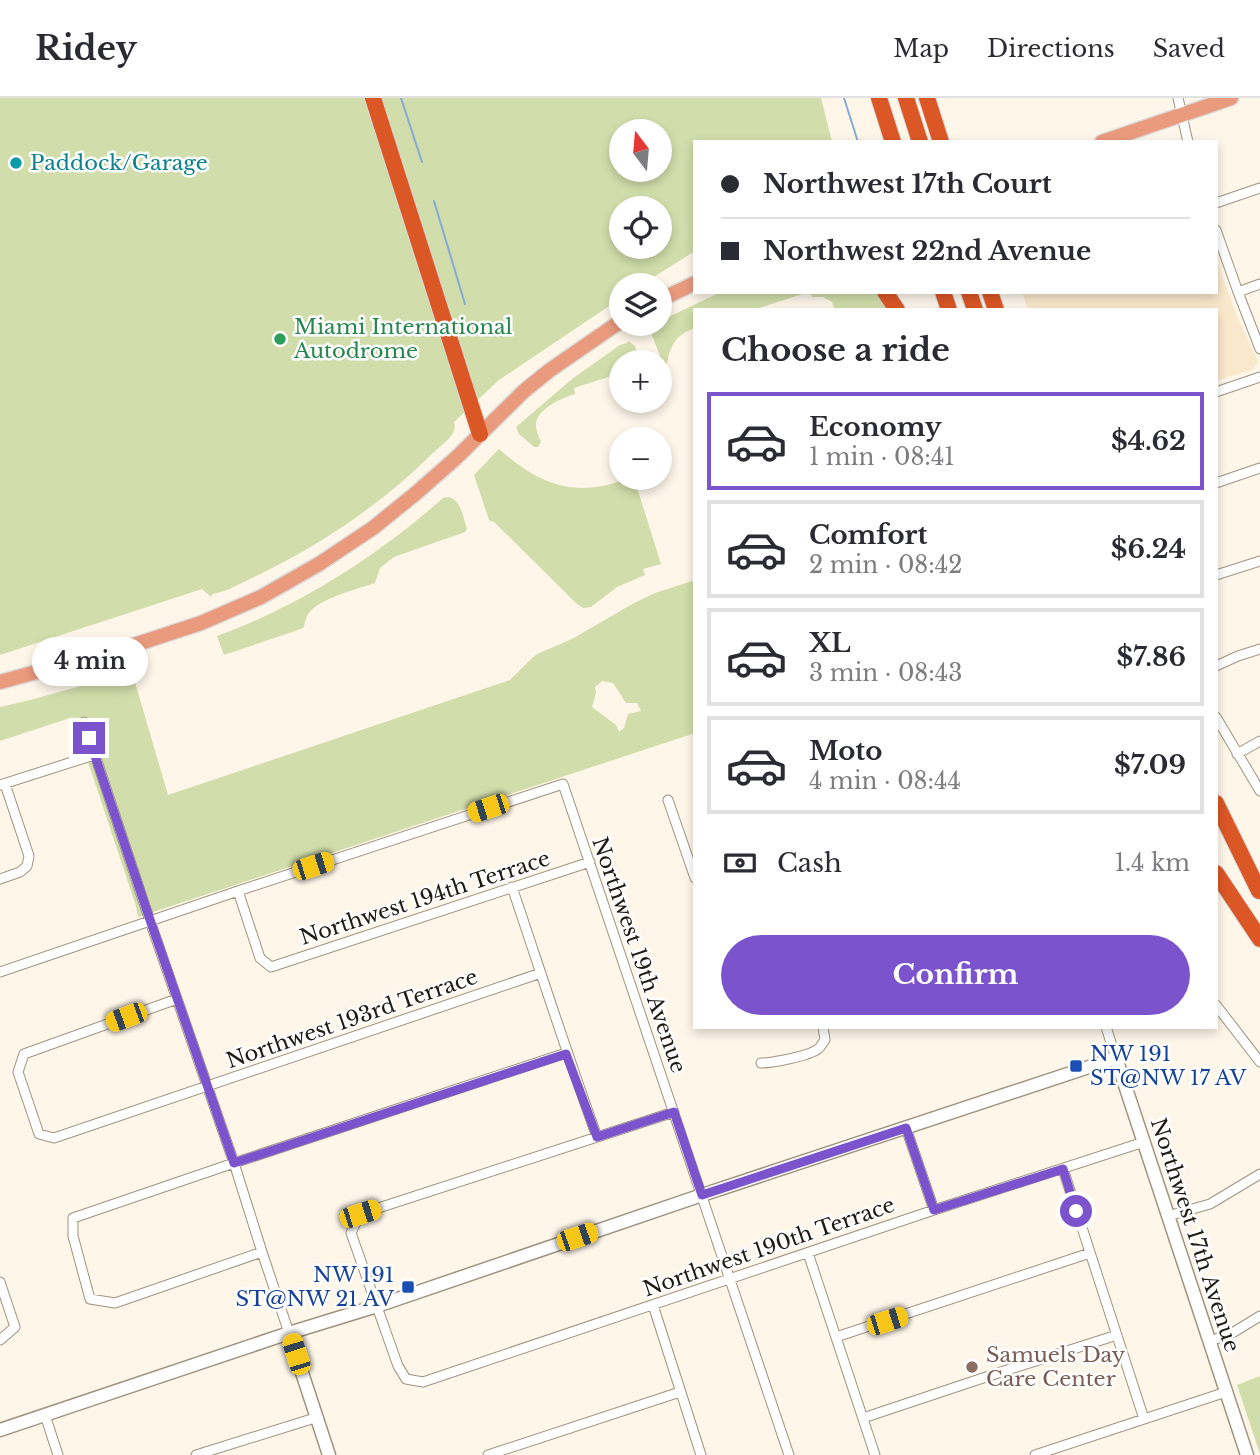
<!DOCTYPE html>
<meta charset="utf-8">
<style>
:root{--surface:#fff;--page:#f7f7f7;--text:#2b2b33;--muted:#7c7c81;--line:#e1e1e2;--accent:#7b54cd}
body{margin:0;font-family:"Libre Baskerville",serif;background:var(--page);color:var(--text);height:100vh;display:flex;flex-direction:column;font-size:26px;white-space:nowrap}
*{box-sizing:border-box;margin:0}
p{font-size:23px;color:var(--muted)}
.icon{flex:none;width:38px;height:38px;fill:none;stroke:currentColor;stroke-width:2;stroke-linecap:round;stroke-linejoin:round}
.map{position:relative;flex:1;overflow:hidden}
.panel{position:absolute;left:693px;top:210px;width:525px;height:721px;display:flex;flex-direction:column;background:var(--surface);border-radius:0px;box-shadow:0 4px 10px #0003}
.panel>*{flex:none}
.hud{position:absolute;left:693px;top:42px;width:525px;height:154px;border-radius:0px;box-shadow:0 4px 10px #0003;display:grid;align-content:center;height:154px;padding:0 28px;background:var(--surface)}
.needle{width:46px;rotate:344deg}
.fabs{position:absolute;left:609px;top:21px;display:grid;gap:14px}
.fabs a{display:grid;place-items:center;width:63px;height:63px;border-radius:50%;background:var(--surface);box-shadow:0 4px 10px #0003;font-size:35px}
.end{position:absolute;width:32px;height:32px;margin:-16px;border:9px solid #7b54cd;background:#fff;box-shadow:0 0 0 4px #fff}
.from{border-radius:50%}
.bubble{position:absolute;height:49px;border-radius:24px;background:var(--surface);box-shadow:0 4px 10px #0003;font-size:23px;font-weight:700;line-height:49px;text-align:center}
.car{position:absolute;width:21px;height:42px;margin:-21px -10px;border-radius:9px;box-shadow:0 0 5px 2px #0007;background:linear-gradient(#f5c518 24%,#345 0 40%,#f5c518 0 76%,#345 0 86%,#f5c518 0)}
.hud b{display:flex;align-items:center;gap:24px;height:66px;font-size:26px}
.hud b+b{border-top:2px solid var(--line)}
.hud i{width:18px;height:18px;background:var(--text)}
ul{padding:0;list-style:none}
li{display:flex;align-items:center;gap:21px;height:98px;margin:0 14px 10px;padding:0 14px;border:4px solid var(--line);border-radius:0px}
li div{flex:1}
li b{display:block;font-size:26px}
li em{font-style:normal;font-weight:700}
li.on{border-color:var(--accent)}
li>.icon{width:63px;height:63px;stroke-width:1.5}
h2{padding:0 28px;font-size:32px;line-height:84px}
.pay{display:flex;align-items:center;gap:18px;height:77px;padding:0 28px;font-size:26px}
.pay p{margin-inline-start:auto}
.action{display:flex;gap:14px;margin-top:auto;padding:14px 28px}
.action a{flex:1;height:80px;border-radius:42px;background:var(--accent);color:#fff;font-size:28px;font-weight:700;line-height:80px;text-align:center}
header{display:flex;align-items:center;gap:42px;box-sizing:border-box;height:98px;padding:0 35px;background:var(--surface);border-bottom:2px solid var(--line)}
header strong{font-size:33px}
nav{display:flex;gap:38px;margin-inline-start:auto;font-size:24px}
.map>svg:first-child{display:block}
.built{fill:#f9e8cb}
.green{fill:#d1ddaa;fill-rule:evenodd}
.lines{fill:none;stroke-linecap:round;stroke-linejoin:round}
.stream{stroke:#86aad5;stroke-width:2}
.street-casing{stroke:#9f937f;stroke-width:11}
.secondary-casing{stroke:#9f937f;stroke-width:15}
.primary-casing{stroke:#dbdad9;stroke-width:17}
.highway-casing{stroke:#dbdad9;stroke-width:18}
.street{stroke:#fff;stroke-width:9}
.secondary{stroke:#fff;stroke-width:12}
.primary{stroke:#ea9a7d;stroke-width:14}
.highway{stroke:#dc5726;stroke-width:16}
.route{stroke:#7b54cd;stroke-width:9}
.culture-dot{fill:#0f9aa8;stroke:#fff;stroke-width:2.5}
.leisure-dot{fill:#2e9e5b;stroke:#fff;stroke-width:2.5}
.transit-dot{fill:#1a4fb4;stroke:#fff;stroke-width:2.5}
.education-dot{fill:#8d6e63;stroke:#fff;stroke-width:2.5}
.labels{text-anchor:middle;stroke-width:5;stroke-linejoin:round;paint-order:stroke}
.culture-label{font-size:21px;fill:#0d838f;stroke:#fff;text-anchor:start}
.leisure-label{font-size:21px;fill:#27864d;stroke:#fff;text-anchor:start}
.street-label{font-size:21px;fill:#1f1a12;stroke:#fff}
.transit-label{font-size:21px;fill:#164399;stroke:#fff;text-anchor:start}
.education-label{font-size:21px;fill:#785e54;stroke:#fff;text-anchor:start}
</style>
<header>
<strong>Ridey</strong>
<nav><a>Map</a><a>Directions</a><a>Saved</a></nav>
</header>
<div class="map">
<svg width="1260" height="1357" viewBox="0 0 1260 1357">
<rect width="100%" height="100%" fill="#fef6e9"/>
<path class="built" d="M1216,161L1237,218L1258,264L1254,271L1216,283V212H1028L1022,194H1216Z"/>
<path class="green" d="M0,0H821L832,44H695V153L641,187H621V200L499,282L454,324C455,329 455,331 453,335C449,342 440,348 434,354C382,406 318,449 252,480C239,486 226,494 212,496L211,499L202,491L0,557ZM621,33H660V72H621ZM621,110H660V149H621Z
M721,194H809L753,212H695V230C676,236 670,248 667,266H663L652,237L651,228L654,229L657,226H660V223Z
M810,194H877L890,212H835L832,204L823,199H812Z
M628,243L635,248L640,264H621V275L574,290L575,296C562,300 536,311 536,327C536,333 539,339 541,344L538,349H534L519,336L516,329L572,281L620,247L627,245Z
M499,351C530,378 559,396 602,388C613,386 623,382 634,380L661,466L643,471L645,477L617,489L591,509L583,510L577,506L494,424L489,422L474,377Z
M449,399C462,403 463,420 467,431L465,434L394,459L380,470L375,485C358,491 315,501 307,518C306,520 304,527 304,529L301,531L224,557L217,538C298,509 379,457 443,400Z
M695,482V635L138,819L136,808L73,619L0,643V609L30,602L132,574L168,697L510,582L532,560L537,556L572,541L634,505L655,495ZM602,583L613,585L626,605H637L641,613L628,616L624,630L619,634L616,627L592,609L596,595L595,589Z
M1260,1278V1356L1237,1287Z"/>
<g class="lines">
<path class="stream" d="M401,0L422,64
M844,0L858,44
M434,103L465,206"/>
<g class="street-casing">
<path id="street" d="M1178,0L1188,44
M1216,105L1260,90
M1216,132L1238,194L1260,251
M1238,194L1260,186
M1216,294L1260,279
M1216,385L1260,370
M1216,477L1260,463
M1216,568L1238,558L1260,551
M1216,619L1260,693
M84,624L150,823L234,1065L262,1154L289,1235
M1237,656L1260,643
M0,687L94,657
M668,702L695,780
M0,781L20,774L27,768L29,758L5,686
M512,789C540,872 567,956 597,1039
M238,793L260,860L271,869L590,764
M0,874L238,793L563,686L789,1357
M177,901L24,956L18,974L39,1036L54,1040L541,875
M1216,907L1260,964
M1106,929L1116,960
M761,965C772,965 809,958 818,951C820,950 823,944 825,942L823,929
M674,1014L360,1116L351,1135L398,1268L406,1281L423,1284L934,1112L1144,1044
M906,1030L934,1112
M1063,1071L1144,1321
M1168,1118L1210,1106L1260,1076
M262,1154L115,1205L90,1201L73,1138V1120L234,1065L566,955
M808,1155L875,1357
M0,1184L15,1229L0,1242
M653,1207L701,1357
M836,1239L1090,1155
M1209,1243L1229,1237L1260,1218
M45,1317L58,1357
M863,1320L1001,1274L1117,1237
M196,1357L318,1319
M488,1357L680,1294
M1035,1357L1226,1294"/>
</g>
<g class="secondary-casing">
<path id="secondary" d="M289,1235L329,1357
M0,1332L289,1235L377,1208L702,1097L1116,960L1247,1357"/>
</g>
<g class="primary-casing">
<path id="primary" d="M1102,44L1231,0
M660,202L695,185
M0,584L134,547L201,525L261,499L319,466L373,430L415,396L456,360L524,293L550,272L621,223"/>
</g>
<g class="highway-casing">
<path id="highway" d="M373,0L480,336
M879,0L893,44
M906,0L920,44
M927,0L941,44
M885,194L897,212
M943,194L949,212
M969,194L975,212
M990,194L996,212
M1216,705L1259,793
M1216,775L1260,841"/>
</g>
<use href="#street" class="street"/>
<use href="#secondary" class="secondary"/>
<use href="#primary" class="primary"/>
<use href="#highway" class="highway"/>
</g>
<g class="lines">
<path class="route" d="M89,640L148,816L234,1065L566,956L597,1039L674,1014L702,1097L906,1030L934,1112L1063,1071L1076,1113"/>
</g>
<circle class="culture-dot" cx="16" cy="65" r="7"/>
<circle class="leisure-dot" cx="280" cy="241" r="7"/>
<g class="transit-dot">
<rect x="1069" y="961" width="14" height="14" rx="3.5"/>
<rect x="401" y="1182" width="14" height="14" rx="3.5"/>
</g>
<circle class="education-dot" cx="972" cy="1269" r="7"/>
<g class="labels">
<g class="culture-label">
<text x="30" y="72">Paddock/Garage</text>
</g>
<g class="leisure-label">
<text x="294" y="236">Miami International<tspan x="294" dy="24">Autodrome</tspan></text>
</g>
<g class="street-label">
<text transform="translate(425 800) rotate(-18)" y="7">Northwest 194th Terrace</text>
<text transform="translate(639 857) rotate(71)" y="7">Northwest 19th Avenue</text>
<text transform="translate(352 921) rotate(-19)" y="7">Northwest 193rd Terrace</text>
<text transform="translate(1195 1137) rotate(72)" y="7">Northwest 17th Avenue</text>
<text transform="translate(769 1149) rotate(-19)" y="7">Northwest 190th Terrace</text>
</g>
<g class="transit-label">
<text x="1090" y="963">NW 191<tspan x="1090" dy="24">ST@NW 17 AV</tspan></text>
<text x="394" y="1184" text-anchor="end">NW 191<tspan x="394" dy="24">ST@NW 21 AV</tspan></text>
</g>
<g class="education-label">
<text x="986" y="1264">Samuels Day<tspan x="986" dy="24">Care Center</tspan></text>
</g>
</g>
</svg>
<div class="fabs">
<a><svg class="needle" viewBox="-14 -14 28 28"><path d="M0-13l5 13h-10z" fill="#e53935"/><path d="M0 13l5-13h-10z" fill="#7c7c81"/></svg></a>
<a><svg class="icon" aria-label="locate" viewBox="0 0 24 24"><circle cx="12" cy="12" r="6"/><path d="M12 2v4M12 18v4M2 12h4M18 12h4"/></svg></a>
<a><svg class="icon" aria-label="layers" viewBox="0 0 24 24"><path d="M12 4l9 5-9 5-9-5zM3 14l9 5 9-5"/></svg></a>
<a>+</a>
<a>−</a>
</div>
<i class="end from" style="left:1076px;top:1113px"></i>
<i class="end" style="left:89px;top:640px"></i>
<div class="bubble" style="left:32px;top:539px;width:116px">4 min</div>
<i class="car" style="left:488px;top:710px;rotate:252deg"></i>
<i class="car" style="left:313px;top:768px;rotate:72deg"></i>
<i class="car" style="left:126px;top:919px;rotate:250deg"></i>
<i class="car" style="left:360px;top:1116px;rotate:72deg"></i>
<i class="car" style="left:577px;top:1139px;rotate:71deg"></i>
<i class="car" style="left:887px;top:1223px;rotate:72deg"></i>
<i class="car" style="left:296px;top:1256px;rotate:342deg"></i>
<div class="hud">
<b><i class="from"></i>Northwest 17th Court</b>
<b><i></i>Northwest 22nd Avenue</b>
</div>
<section class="panel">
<h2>Choose a ride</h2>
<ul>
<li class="on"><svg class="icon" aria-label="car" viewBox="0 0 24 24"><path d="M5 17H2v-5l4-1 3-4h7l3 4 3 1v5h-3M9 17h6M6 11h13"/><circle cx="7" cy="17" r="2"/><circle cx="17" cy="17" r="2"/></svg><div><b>Economy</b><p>1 min · 08:41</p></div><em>$4.62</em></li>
<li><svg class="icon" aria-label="car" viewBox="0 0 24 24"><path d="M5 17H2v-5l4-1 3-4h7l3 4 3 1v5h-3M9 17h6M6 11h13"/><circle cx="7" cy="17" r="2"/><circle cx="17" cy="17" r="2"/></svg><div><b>Comfort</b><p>2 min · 08:42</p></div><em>$6.24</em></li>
<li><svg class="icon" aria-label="car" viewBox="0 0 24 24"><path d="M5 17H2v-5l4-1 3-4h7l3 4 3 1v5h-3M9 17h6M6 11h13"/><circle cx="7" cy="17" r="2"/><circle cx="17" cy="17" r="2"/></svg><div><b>XL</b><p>3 min · 08:43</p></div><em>$7.86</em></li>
<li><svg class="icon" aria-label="car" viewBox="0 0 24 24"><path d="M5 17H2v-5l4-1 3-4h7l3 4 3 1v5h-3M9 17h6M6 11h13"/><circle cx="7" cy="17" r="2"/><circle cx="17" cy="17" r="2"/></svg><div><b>Moto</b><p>4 min · 08:44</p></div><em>$7.09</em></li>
</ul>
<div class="pay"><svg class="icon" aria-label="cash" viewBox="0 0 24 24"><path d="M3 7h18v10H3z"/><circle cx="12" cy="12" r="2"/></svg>Cash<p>1.4 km</p></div>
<div class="action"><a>Confirm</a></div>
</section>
</div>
